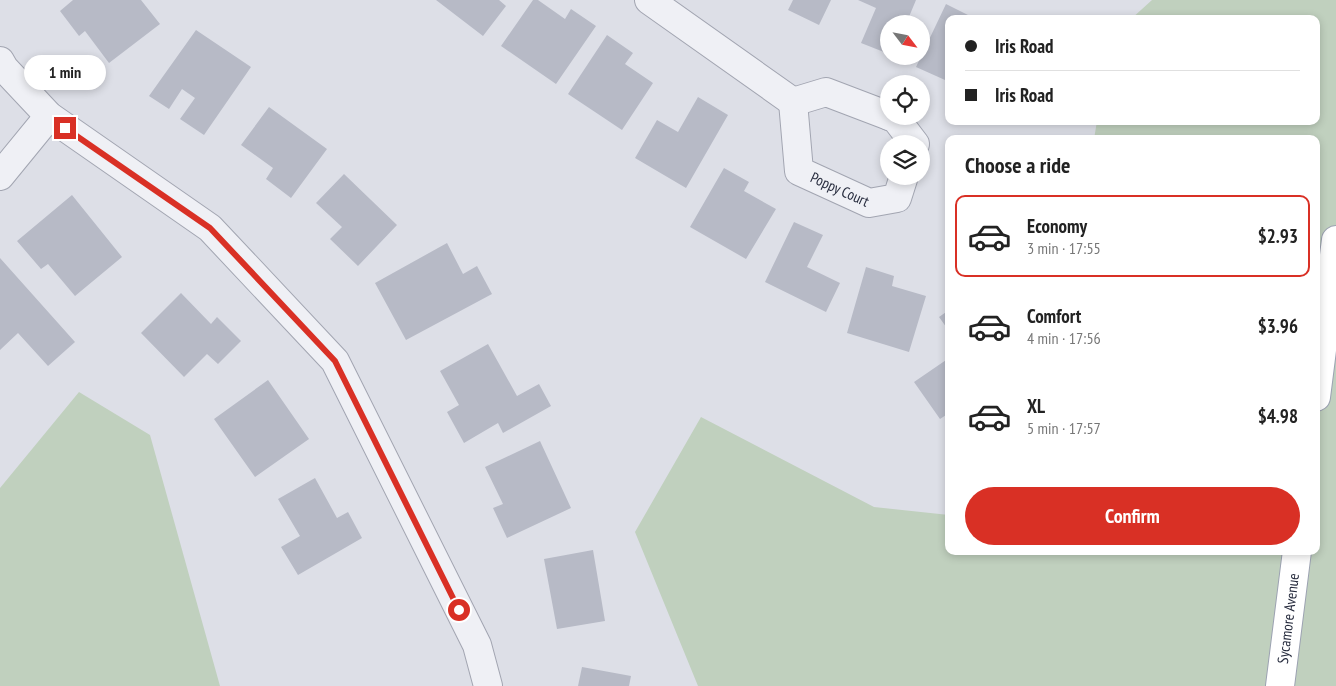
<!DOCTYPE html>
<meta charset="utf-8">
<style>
:root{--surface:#fff;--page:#f6f6f6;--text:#222;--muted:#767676;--line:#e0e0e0;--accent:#d93025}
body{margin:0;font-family:"PT Sans Narrow",sans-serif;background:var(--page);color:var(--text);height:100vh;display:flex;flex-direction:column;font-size:19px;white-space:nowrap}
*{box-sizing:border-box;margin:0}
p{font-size:16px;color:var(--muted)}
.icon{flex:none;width:28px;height:28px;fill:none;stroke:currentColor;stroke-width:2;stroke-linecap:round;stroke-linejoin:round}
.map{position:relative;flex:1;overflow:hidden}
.drawer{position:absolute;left:945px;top:135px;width:375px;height:420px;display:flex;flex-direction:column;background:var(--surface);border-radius:10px;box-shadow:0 2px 8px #0003}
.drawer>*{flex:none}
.hud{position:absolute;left:945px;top:15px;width:375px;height:110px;border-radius:10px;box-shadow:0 2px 8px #0003;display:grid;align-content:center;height:110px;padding:0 20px;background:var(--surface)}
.needle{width:32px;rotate:122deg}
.tools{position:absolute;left:880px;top:15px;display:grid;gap:10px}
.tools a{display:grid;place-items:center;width:50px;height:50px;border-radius:50%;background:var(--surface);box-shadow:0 2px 8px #0003;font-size:25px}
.end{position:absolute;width:22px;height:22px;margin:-11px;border:6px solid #d93025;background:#fff;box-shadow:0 0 0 2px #fff}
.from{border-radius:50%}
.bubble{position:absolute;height:35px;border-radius:18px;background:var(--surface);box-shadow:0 2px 8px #0003;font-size:16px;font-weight:700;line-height:35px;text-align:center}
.hud b{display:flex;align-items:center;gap:18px;height:48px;font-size:19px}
.hud b+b{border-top:1px solid var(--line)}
.hud i{width:12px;height:12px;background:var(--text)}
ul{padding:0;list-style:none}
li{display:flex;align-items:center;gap:15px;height:82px;margin:0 10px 8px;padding:0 10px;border:2px solid transparent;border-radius:10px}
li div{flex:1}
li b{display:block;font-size:19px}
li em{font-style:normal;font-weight:700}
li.selected{border-color:var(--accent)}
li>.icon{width:45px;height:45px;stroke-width:1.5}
h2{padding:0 20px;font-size:22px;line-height:60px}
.action{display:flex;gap:10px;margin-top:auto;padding:10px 20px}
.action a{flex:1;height:58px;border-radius:30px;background:var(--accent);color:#fff;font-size:20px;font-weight:700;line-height:58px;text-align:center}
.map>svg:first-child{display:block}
.green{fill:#c0d0be}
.building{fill:#b7bac6}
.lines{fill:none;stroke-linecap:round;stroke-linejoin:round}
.minor-casing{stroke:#a2a5b1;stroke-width:30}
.major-casing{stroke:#9ca2b2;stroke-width:30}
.minor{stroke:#eff0f5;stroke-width:28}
.major{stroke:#fff;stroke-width:28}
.route{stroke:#d93025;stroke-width:6}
.labels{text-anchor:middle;stroke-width:4;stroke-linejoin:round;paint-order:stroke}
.street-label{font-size:15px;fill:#262b3d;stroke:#eceef4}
</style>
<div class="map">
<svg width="1336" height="686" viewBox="0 0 1336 686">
<rect width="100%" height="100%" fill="#dddfe7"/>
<path class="green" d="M1152,0H1336V686H698L635,532L701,417L874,507L949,515V551H1316V139H1094L1097,121H1316V19H1131Z
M79,392L150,435L220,686H0V488Z"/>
<path class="building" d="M73,0H141L160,24L109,63L85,31L79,36L60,11Z
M436,0H499L506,6L483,36Z
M533,0H538L565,19L571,9L596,26L556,84L501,46Z
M793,0H831L819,25L788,10Z
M858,0H916L906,24H889V54L861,43L876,8Z
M946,4L976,19H949V72L945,80L916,67Z
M196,30L251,67L204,135L180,119L195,98L182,89L169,109L149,96Z
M607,35L633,53L625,64L653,83L622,130L568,94Z
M698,97L728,115L686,188L635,158L657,120L678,132Z
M269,107L327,149L291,198L266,179L273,168L241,145Z
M724,168L749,182L744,191L776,209L746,259L690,227Z
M344,174L397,225L358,266L330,239L342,227L316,203Z
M72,195L122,257L75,296L48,264L41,269L17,241Z
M794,222L823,235L807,267L840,283L826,312L765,282Z
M447,243L463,274L477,266L492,294L406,340L375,283Z
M0,258L75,342L48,366L18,333L0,350Z
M866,267L894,276L892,286L926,296L909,352L847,333Z
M181,293L211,324L217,317L241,341L218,364L207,354L184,377L141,333Z
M949,310V331L939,317Z
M488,344L517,396L539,384L551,406L503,433L498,423L464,443L447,412L459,405L440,371Z
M949,358V413L940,419L914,382Z
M268,380L309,439L255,477L214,419Z
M540,441L571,508L507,538L493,508L503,504L485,467Z
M315,478L337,518L348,512L362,538L298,575L281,547L300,536L278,499Z
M593,550L605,621L557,629L544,559Z
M582,667L631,676L629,686H578Z"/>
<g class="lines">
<g class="minor-casing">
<g id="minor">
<path d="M649,0L793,102"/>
<path d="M0,61L4,68L49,116L210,228L335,361L477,645L488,686"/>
<path id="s1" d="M793,102L799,171L869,203L897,198L904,176"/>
<path d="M793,102L826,92L889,116"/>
<path d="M889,116L896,119L915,144"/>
<path d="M0,176L49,116"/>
</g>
</g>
<g class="major-casing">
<g id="major">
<path d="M1316,397L1336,240"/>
<path id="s2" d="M1280,686L1297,551"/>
</g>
</g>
<use href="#minor" class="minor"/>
<use href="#major" class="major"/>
</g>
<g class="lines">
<path class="route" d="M65,128L210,228L335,361L459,610"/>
</g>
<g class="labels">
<g class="street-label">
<text dy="5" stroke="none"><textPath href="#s1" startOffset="114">Poppy Court</textPath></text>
<text dy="5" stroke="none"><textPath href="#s2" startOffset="68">Sycamore Avenue</textPath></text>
</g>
</g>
</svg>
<div class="tools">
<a><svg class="needle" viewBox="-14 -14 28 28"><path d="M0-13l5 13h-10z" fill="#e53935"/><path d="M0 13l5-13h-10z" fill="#767676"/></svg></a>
<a><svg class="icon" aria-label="locate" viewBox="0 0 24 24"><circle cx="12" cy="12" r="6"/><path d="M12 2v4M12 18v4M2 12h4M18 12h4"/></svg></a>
<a><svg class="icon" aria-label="layers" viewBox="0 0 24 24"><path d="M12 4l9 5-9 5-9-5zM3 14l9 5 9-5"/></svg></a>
</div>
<i class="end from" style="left:459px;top:610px"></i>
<i class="end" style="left:65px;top:128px"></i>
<div class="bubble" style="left:24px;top:55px;width:82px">1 min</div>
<div class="hud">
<b><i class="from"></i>Iris Road</b>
<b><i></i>Iris Road</b>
</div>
<section class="drawer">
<h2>Choose a ride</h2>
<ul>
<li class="selected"><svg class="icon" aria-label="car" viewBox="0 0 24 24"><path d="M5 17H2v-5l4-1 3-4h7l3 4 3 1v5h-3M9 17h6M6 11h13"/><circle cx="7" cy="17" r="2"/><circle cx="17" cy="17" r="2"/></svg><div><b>Economy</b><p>3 min · 17:55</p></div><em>$2.93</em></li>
<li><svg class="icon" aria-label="car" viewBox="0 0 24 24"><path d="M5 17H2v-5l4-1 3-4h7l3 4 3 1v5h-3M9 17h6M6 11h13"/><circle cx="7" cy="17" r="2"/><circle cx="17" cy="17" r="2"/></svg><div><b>Comfort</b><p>4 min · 17:56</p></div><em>$3.96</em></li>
<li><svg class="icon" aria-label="car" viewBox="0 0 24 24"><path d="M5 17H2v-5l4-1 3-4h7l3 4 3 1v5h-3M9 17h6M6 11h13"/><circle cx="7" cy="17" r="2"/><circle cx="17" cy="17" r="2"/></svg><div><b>XL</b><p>5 min · 17:57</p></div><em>$4.98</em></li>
</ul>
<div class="action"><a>Confirm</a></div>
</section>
</div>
